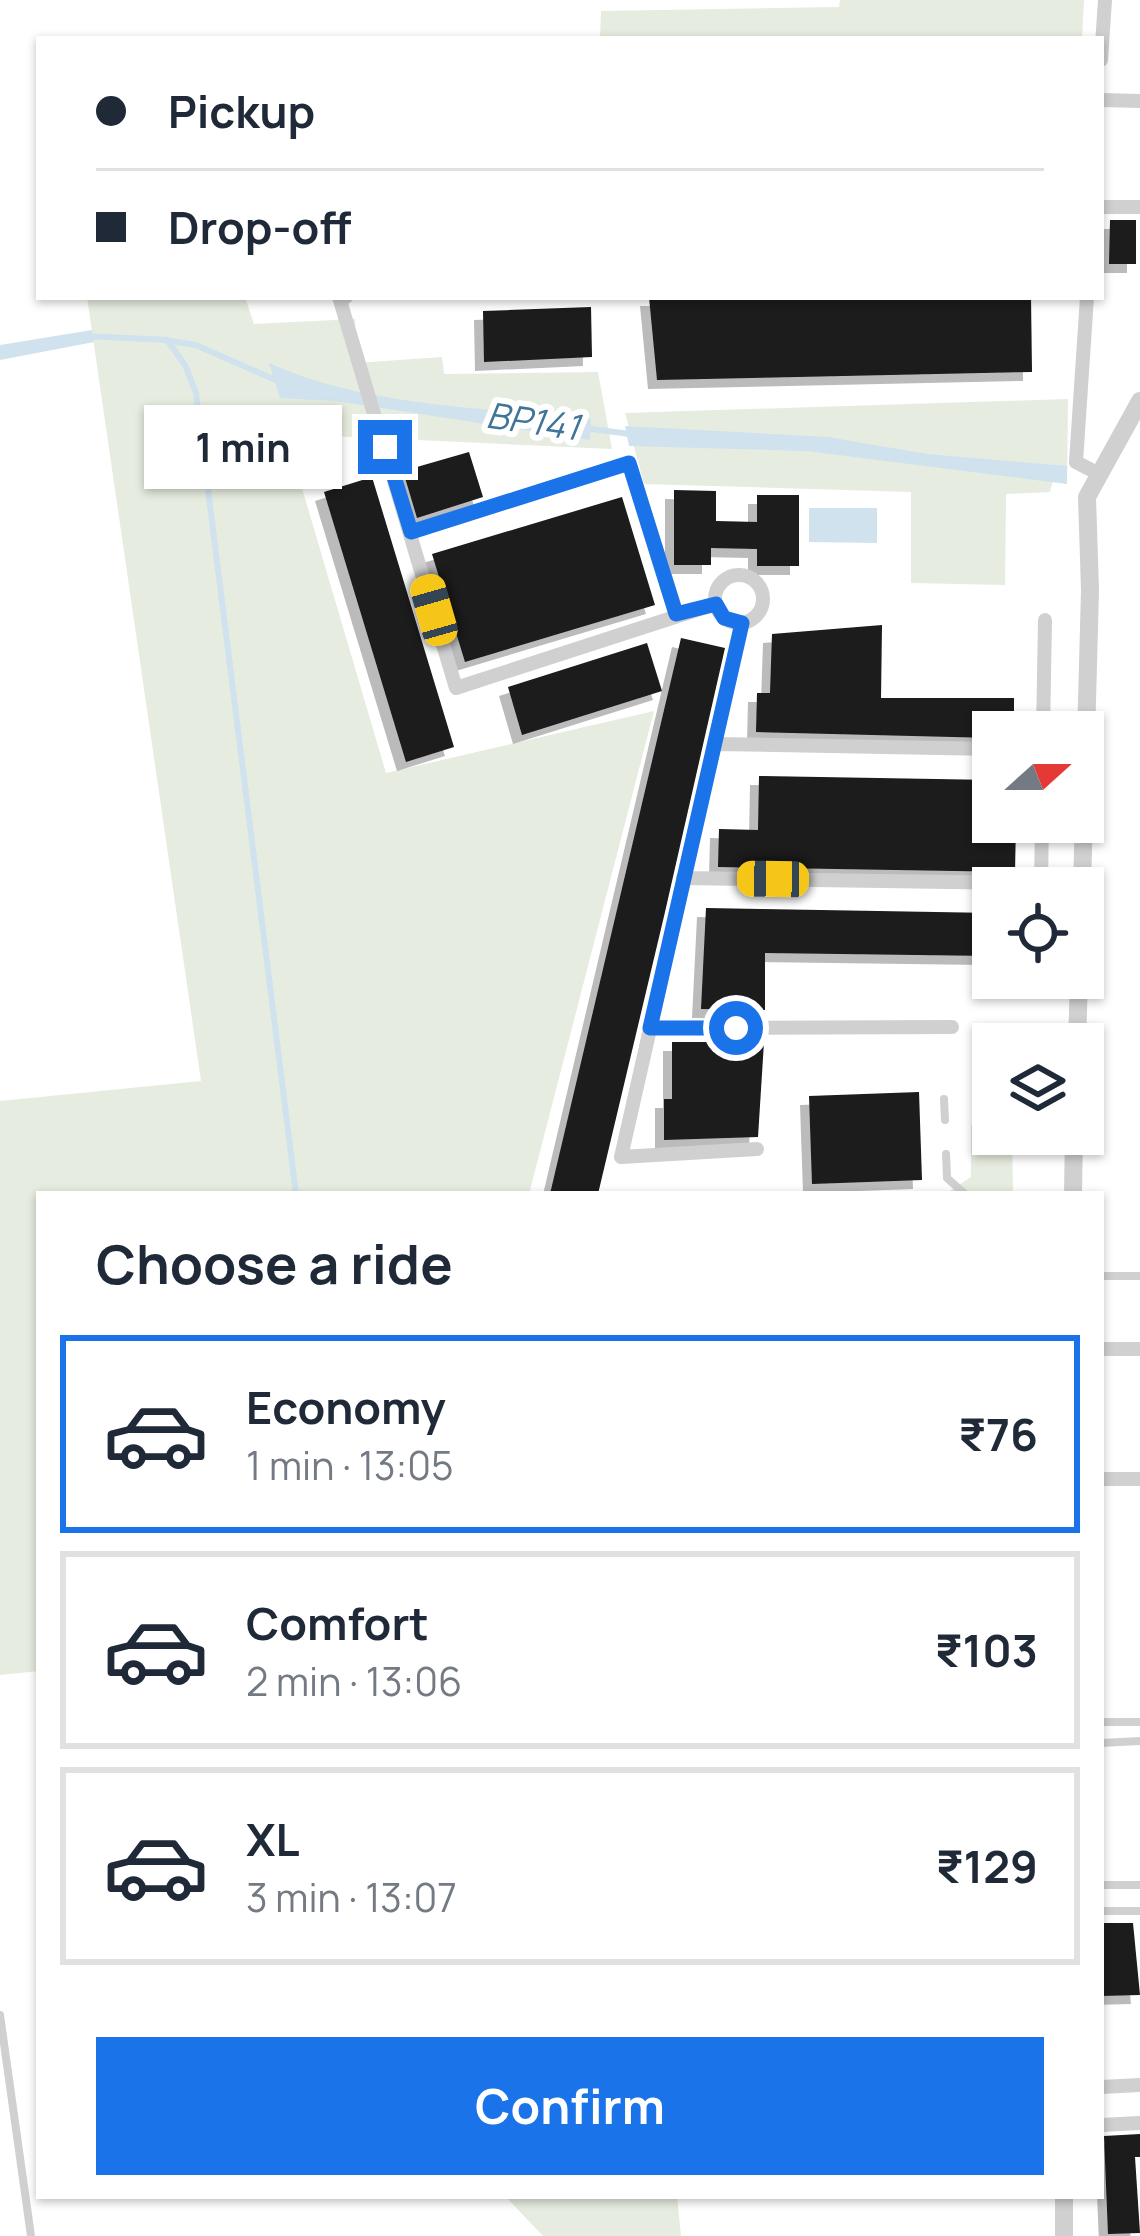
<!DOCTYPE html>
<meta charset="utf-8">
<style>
:root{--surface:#fff;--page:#f2f2f3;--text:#1f2937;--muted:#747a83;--line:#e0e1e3;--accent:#1a73e8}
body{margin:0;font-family:Manrope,sans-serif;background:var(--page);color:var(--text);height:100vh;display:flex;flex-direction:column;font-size:45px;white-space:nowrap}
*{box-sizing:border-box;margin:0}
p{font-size:39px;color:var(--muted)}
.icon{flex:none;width:66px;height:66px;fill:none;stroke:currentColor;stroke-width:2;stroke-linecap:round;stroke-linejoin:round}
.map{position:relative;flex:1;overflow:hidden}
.panel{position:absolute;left:36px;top:1191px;width:1068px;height:1008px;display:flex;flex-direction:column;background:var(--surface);border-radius:0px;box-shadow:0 3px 9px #0004}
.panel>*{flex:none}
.guide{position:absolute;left:36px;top:36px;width:1068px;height:264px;border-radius:0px;box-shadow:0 3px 9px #0004;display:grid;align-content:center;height:264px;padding:0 60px;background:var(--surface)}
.needle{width:78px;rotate:69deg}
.controls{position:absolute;left:972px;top:711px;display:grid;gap:24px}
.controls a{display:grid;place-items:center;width:132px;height:132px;border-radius:0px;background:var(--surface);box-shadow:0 3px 9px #0004;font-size:60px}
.end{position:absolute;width:54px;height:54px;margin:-27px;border:15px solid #1a73e8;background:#fff;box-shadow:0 0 0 6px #fff}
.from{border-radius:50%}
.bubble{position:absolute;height:84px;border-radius:0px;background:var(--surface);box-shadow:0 3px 9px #0004;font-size:39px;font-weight:700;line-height:84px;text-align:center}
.car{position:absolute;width:36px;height:72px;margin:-36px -18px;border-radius:15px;box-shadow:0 0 9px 3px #0007;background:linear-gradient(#f5c518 24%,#345 0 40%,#f5c518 0 76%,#345 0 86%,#f5c518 0)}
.guide b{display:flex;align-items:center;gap:42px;height:114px;font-size:45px}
.guide b+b{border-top:3px solid var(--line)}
.guide i{width:30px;height:30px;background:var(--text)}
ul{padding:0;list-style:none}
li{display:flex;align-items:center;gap:36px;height:198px;margin:0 24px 18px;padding:0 36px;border:6px solid var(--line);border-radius:0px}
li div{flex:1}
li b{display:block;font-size:45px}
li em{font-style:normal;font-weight:700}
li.active{border-color:var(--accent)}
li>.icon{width:108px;height:108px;stroke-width:1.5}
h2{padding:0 60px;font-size:54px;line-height:144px}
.action{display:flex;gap:24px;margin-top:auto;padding:24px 60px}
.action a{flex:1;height:138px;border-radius:0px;background:var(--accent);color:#fff;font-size:48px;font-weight:700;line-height:138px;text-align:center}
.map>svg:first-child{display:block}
.green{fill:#e6ecdf}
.water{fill:#cfe2ee}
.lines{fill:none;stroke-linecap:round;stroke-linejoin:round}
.stream{stroke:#cfe2ee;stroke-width:6}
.building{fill:#1a1a1a;filter:url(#shadow)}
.service{stroke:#d0d0d0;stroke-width:8}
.minor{stroke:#d0d0d0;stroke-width:14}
.tertiary{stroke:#d0d0d0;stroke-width:18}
.route{stroke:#1a73e8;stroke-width:15}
.labels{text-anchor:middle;stroke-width:12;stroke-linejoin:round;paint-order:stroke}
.water-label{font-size:36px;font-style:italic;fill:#3f7597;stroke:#fff}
</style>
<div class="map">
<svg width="1140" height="2236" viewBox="0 0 1140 2236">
<defs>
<filter id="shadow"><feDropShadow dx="-9" dy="9" stdDeviation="0" flood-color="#0004"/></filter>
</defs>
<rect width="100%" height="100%" fill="#fff"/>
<path class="green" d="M840,0H1084L1082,39H600L601,11L839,7Z
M87,297H245L254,324L355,319L356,363L442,357L444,374L598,372L612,449L286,434L386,773L654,711L529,1194H39V1671L0,1675V1101L201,1081Z
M1068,399L1067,484L1053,480L1050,492L1006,494L1005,585L911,583V492L644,484L625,413Z
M993,1124V1134H1012L1013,1194H945L971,1177V1125Z
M505,2196H677L681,2236H543Z"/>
<path class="water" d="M92,330L94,342L0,360V345Z
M269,363C369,408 484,407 591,419L590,440L336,401L280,398Z
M625,426L828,437L927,454L1067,466V484L807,451L629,446Z
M809,508H877V543L809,542Z"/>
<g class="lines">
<path class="stream" d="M86,336L167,340L185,365L196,393L296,1194
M170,341L196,345L280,382
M584,428L630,434"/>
</g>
<path class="building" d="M1110,220H1136V264H1109Z
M649,297H1031L1032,372L657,380Z
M591,307L592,357L484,362L483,311Z
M469,452L483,497L417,518L403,471Z
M372,477L454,747L406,762L324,492Z
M674,490L716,491V521L757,522V495H799V566H757V549L711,548V565H674Z
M622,497L655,605L465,662L432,554Z
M882,625L881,698H1014V732H993V738L756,732L757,693H770L772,634Z
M681,638L725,648L665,912L598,1194H550Z
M647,643L662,691L522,735L508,687Z
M759,776L993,780V822H1016L1015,872L718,867L719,829L758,830Z
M706,908L993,913V956L765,953V1010L701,1009Z
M672,1042H764L758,1137L664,1140V1099H672Z
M919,1092L922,1180L812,1184L809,1096Z
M1101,1923H1133L1140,1995L1101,1996Z
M1140,2134V2157H1135L1140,2233L1108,2234L1104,2136Z"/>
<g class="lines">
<path class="service" d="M944,1099L945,1120
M946,1154L947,1178L965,1194
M1101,1276H1140
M1101,1722H1140
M1101,1743L1140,1741
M1101,1885H1140
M1101,1911H1140
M0,2015L31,2236"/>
<path class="minor" d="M1101,60L1105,0
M1101,100L1140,101
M1101,207H1140
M346,297H339L456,688L715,604
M1087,297L1076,462L1097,473
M411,532L629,463L677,614
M715 599a24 24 0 1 1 48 0a24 24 0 1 1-48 0Z
M742,623L621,1157L757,1149
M1043,732L1045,620
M716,744L993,749
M683,878L1082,884
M1041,884L1042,822
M650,1028L952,1027
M1101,1349H1140
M1101,1479H1140
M1101,2087L1140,2085
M1101,2125L1140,2123"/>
<path class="tertiary" d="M1082,888L1090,590L1087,497L1140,401
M1077,1044L1079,978
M1073,1194L1074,1134
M1064,2196V2236"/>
</g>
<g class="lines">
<path class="route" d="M385,447L411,532L629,463L676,614L716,604L724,618L742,623L650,1028H736"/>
</g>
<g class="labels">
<g class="water-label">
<text transform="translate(533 421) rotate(8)" y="13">BP141</text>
</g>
</g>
</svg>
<div class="controls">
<a><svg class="needle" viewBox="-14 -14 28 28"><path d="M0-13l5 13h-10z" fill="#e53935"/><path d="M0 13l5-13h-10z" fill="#747a83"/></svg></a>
<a><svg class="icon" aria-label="locate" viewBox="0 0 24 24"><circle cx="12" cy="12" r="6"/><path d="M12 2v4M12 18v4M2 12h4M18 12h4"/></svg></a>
<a><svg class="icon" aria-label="layers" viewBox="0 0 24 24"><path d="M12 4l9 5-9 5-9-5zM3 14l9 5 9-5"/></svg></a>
</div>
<i class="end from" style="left:736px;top:1028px"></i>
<i class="end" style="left:385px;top:447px"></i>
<div class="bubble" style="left:144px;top:405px;width:198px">1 min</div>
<i class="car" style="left:434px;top:610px;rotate:344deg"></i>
<i class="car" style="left:773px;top:879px;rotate:271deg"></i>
<div class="guide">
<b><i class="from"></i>Pickup</b>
<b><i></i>Drop-off</b>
</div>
<section class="panel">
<h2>Choose a ride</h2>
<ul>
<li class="active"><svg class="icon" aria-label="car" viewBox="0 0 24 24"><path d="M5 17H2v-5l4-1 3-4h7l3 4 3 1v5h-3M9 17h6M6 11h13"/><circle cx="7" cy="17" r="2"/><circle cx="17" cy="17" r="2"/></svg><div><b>Economy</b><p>1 min · 13:05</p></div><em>₹76</em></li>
<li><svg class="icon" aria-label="car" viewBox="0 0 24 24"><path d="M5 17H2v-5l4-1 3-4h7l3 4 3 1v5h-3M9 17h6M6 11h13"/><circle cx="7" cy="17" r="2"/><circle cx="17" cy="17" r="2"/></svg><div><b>Comfort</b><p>2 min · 13:06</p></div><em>₹103</em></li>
<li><svg class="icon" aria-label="car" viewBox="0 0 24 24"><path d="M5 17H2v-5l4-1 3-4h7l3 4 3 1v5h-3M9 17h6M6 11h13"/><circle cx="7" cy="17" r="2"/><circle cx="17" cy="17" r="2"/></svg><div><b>XL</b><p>3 min · 13:07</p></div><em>₹129</em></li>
</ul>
<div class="action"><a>Confirm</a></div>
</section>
</div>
